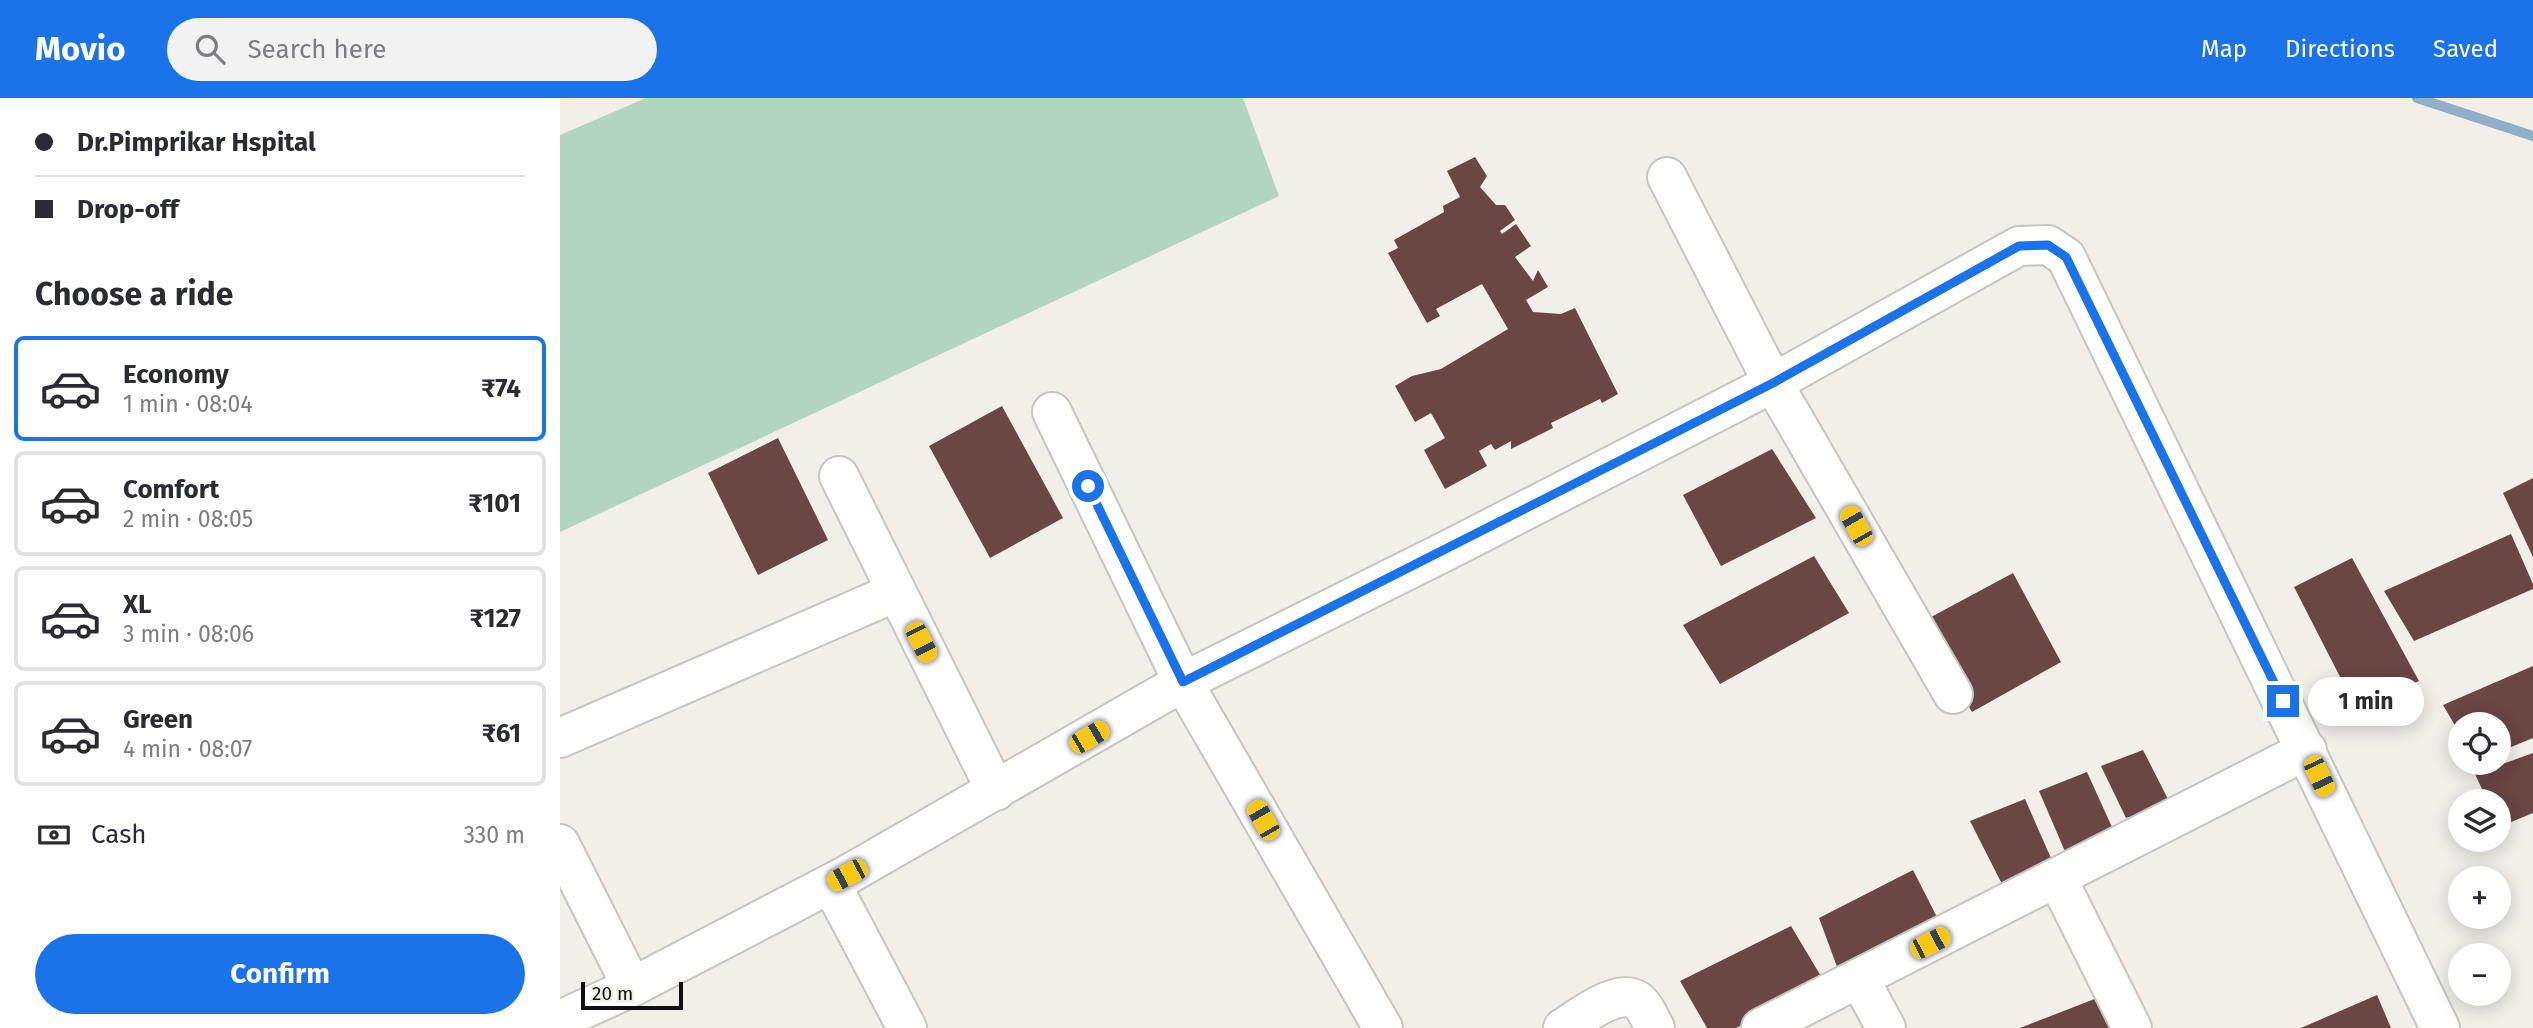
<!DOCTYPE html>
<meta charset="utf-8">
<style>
:root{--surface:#fff;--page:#f2f2f3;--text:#2b2b33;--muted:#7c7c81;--line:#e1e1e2;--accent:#1a73e8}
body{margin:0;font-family:"Fira Sans",sans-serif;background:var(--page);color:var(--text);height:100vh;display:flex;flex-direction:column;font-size:26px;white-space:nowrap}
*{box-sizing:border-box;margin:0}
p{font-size:23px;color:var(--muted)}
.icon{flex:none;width:38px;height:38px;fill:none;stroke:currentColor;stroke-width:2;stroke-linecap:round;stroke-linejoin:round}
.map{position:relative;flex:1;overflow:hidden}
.side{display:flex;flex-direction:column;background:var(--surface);width:560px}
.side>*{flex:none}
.banner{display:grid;align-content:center;height:154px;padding:0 35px;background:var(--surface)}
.buttons{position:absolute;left:1888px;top:614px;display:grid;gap:14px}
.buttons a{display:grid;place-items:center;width:63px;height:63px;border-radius:50%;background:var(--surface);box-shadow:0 4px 18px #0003;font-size:35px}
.scale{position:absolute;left:21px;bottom:18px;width:102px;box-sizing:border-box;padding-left:7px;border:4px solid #100f0d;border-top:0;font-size:19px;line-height:24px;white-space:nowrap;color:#100f0d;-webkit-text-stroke:5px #f1efe8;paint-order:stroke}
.end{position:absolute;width:32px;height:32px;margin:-16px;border:9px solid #1a73e8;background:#fff;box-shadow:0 0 0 4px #fff}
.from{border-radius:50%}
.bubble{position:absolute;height:49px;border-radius:24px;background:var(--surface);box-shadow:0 4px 18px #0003;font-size:23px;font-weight:700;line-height:49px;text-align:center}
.car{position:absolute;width:21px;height:42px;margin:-21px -10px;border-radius:9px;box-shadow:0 0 5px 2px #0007;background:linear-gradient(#f5c518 24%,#345 0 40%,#f5c518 0 76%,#345 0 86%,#f5c518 0)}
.banner b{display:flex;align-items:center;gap:24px;height:66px;font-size:26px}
.banner b+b{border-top:2px solid var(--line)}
.banner i{width:18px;height:18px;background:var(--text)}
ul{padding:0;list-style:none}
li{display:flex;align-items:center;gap:21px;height:105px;margin:0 14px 10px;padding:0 21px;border:4px solid var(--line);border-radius:10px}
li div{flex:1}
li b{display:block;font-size:26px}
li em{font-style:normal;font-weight:700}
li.active{border-color:var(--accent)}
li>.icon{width:63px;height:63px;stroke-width:1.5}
h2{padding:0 35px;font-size:32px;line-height:84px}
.pay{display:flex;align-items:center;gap:18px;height:77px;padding:0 35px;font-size:26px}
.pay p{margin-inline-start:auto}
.action{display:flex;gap:14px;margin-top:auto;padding:14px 35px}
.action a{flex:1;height:80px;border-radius:42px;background:var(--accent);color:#fff;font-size:28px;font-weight:700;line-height:80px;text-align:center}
header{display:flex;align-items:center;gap:42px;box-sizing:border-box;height:98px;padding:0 35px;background:var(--accent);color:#fff}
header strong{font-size:33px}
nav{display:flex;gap:38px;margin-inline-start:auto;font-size:24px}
.search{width:490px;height:63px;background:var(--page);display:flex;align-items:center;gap:18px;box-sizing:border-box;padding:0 24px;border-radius:38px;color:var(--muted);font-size:26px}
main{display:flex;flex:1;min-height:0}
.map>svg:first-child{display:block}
.green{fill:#b1d5be}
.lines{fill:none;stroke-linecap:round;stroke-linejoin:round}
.stream{stroke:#90afc9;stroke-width:10}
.building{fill:#6a4645}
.minor-casing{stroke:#c6c5be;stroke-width:42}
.minor{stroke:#fff;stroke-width:38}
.route{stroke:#1a73e8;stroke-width:9}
</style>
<header>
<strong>Movio</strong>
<div class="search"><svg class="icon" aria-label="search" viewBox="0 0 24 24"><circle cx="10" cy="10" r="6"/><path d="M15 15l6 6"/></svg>Search here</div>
<nav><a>Map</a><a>Directions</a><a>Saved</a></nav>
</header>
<main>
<section class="side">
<div class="banner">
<b><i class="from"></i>Dr.Pimprikar Hspital</b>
<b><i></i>Drop-off</b>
</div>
<h2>Choose a ride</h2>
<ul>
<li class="active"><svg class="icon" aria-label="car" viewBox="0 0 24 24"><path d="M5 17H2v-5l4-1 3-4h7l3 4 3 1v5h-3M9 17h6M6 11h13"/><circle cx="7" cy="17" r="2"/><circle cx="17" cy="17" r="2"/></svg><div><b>Economy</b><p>1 min · 08:04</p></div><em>₹74</em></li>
<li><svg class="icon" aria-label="car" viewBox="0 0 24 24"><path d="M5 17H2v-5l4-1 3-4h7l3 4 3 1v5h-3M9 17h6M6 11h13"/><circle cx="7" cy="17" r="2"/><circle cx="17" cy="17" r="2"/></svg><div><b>Comfort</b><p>2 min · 08:05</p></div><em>₹101</em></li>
<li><svg class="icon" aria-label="car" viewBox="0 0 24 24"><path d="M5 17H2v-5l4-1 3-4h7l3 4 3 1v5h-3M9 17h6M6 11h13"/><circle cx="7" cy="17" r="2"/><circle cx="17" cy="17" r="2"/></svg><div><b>XL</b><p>3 min · 08:06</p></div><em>₹127</em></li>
<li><svg class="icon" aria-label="car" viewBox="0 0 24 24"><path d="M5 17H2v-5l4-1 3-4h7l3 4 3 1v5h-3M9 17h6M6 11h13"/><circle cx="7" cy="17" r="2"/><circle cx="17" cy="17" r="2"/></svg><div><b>Green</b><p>4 min · 08:07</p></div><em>₹61</em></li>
</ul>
<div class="pay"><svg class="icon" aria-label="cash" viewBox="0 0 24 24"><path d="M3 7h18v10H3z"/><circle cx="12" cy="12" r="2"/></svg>Cash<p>330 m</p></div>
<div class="action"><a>Confirm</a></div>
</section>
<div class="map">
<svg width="1973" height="930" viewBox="0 0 1973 930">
<rect width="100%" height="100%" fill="#f1efe8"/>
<path class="green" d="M86,0H683L719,98L0,434V37Z"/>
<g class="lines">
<path class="stream" d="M1857,0L1973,38"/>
</g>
<path class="building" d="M915,59L927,78L920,89L936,107H945L955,122L940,133L942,136L956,126L971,148L955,159L973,183L978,172L988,189L966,202L973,214L1001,216L1015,210L1058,296L1042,305L1040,301L991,325L993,330L951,351V343L935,352L931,346L919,353L927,368L885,391L864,352L885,340L871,315L855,324L835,288L852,278L881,271L948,231L922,186L876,211L880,218L867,225L828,155L838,150L834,142L884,114L883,108L900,99L887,73Z
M442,308L503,420L430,460L369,348Z
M218,340L268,442L198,477L148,375Z
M1212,351L1256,420L1161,468L1123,397Z
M1973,380V459L1943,395Z
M1951,436L1973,486V491L1854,543L1824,493Z
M1254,458L1289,515L1160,586L1123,527Z
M1792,460L1859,583L1796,610L1734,489Z
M1453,475L1501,564L1412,614L1360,525Z
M1973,568V640L1939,654V626H1900V636L1883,607Z
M1583,652L1611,707L1566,720L1541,668Z
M1973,655V715L1939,729V704H1928L1915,676Z
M1527,674L1556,738L1507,758L1479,693Z
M1465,701L1494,767L1443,788L1410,723Z
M1353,772L1382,829L1279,874L1259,820Z
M1231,828L1265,885L1176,930H1147L1120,883Z
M1817,897L1831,930H1741Z
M1537,900L1552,930H1460Z"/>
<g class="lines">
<g class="minor-casing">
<path id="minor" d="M1107,79L1213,285L1393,596
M492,314L623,584L823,930
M279,378L436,693
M0,640L336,494
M0,746L72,889
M1497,780L1572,930
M271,786L347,930
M1299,880L1326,930
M0,922L72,889L287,777L623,584L892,450L1213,285L1459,148L1488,147L1506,159L1880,930
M1003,930C1021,919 1063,885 1081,906C1087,912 1091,923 1095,930
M1201,930L1747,652"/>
</g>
<use href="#minor" class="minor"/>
</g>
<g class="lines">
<path class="route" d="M528,388L623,584L1213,285L1459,148L1488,147L1506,159L1723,603"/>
</g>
</svg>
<div class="buttons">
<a><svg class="icon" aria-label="locate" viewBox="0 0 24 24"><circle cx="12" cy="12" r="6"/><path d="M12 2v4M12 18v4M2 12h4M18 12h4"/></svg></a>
<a><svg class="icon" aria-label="layers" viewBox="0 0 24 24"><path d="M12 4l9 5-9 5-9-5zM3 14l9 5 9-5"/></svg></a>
<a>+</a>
<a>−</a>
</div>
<div class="scale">20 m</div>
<i class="end from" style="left:528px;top:388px"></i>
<i class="end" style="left:1723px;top:603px"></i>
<div class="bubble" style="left:1748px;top:579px;width:116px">1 min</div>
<i class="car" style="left:1296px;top:428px;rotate:330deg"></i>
<i class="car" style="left:361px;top:544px;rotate:153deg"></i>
<i class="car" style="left:529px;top:639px;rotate:60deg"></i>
<i class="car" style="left:1759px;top:678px;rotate:155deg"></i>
<i class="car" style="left:703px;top:722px;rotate:330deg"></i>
<i class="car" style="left:287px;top:777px;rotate:242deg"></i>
<i class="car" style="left:1370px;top:845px;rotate:63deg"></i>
</div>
</main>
